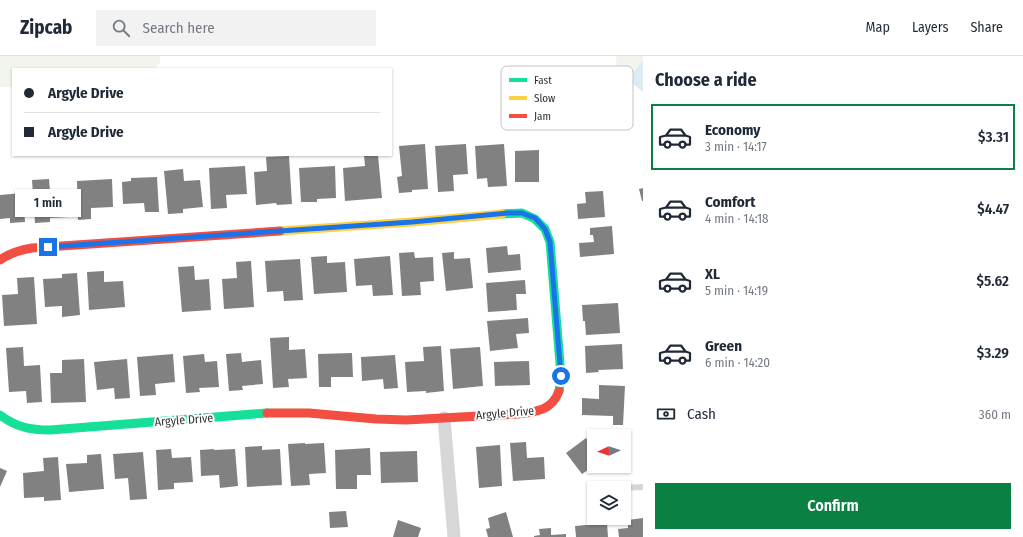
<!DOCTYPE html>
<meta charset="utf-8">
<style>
:root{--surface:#fff;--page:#f2f2f3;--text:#1f2937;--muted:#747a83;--line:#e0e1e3;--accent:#0b8043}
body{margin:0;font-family:"Fira Sans Condensed",sans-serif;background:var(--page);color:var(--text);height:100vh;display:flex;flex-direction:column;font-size:15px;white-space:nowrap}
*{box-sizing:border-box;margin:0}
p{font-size:13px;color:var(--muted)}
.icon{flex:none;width:22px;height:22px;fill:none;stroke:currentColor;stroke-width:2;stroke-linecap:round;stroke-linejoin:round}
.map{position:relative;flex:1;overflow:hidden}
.side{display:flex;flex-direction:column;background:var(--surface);width:380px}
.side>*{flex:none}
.banner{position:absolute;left:12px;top:12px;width:380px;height:88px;border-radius:0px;box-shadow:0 1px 3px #0004;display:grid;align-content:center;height:88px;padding:0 12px;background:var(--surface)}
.needle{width:26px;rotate:267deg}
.buttons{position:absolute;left:587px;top:373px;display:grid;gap:8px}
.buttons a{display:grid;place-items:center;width:44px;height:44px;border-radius:0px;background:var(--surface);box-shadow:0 1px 3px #0004;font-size:20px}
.end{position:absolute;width:18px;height:18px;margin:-9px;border:5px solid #1a73e8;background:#fff;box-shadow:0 0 0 2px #fff}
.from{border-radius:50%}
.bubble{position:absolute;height:28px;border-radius:0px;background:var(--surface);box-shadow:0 1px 3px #0004;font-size:13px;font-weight:600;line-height:28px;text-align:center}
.banner b{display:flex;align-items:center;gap:14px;height:38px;font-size:15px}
.banner b+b{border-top:1px solid var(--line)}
.banner i{width:10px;height:10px;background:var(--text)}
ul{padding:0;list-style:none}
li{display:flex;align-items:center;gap:12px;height:66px;margin:0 8px 6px;padding:0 4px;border:2px solid transparent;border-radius:0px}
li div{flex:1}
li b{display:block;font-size:15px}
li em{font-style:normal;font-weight:600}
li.active{border-color:var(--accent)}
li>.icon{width:36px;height:36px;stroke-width:1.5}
h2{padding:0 12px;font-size:18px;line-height:48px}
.pay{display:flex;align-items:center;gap:10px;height:44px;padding:0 12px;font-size:15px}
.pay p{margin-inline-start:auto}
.button{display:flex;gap:8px;margin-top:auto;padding:8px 12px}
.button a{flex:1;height:46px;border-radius:0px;background:var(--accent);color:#fff;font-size:16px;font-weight:600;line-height:46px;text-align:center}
header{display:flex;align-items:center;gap:24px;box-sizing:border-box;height:56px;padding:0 20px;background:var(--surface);border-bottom:1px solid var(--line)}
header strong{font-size:19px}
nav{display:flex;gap:22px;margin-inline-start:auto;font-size:14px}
.search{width:280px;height:36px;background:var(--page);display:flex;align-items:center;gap:10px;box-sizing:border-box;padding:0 14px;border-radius:0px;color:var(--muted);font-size:15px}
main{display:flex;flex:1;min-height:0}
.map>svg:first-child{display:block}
.green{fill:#f1f5ed}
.water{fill:#ddebf3}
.building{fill:#818181}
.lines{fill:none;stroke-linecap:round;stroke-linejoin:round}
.lane{stroke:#d7d7d7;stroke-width:6}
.street{stroke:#d7d7d7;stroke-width:13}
.fast{stroke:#16e098;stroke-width:9}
.slow{stroke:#ffcf43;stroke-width:9}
.jam{stroke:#f24e42;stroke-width:9}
.route{stroke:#1a73e8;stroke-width:5}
.labels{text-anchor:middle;stroke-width:4;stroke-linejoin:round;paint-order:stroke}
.street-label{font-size:12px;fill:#333;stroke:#fff}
.key{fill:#fff;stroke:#c2c2c2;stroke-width:1}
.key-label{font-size:11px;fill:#333}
</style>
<header>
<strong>Zipcab</strong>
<div class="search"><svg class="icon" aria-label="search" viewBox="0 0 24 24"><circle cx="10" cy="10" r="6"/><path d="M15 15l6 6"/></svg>Search here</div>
<nav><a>Map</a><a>Layers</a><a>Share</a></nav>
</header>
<main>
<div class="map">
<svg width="643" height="481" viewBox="0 0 643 481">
<rect width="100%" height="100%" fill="#fff"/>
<path class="green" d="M0,0H160V6L155,13H13V31H0Z
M616,0H643V4L632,18L633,27L618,28Z"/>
<path class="water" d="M643,4V36L632,27V18Z"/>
<path class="building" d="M425,88L428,133L412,134V136L399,137L397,121L402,120L399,90Z
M466,88L468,118L453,119L454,135L438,136L435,90Z
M504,88L507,130L488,131L487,122L477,123L475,90Z
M539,94V126H515V95Z
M364,99H378L382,142L345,145L343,112L365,110Z
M289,100L292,148L277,149L276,147L256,149L254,116L267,115L266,101Z
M245,110L247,138L226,139L227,152L211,153L209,112Z
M335,110L336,142L317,143V146H301L299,112Z
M183,113L184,125L200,124L203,151L183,153V157L168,158L164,115Z
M157,121L159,156H145L144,147L123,148L122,126L131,125V122Z
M49,123L50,135L67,133L69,161L50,162V166L35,167L32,124Z
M112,123L113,151L91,152V163L78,164L77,125Z
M643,132V145H642L639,133Z
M603,135L605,161L578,163L577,148L586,147L585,136Z
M23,137L25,166L10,167V162L0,163V139Z
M612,170L614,198L580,201L579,187L594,186L593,179H590V172Z
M507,190L508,199L520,198L521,214L488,217L486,192Z
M414,196L415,202L433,201L434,225L420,226L421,239L402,240L399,197Z
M454,196V203L470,202L473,232L446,235L442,197Z
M327,200V207L345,206L347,236L314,238L311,201Z
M390,200L393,239L373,240L372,229L356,230L354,203Z
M300,203L303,244L284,245L283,235L267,236L265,205Z
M251,205L254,251L224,253L222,223L237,222L236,206Z
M194,210L195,224L209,223L211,254L182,256L178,211Z
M104,215V226L123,225L125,251L89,254L87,216Z
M77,217L80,259L62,261V250L45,251L43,223L62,222V218Z
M34,221L37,268L4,270L2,239L18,238L17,222Z
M525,224L526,238H516L517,254L488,256L486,227Z
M618,247L620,277L586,279L585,265H583L582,249Z
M528,262L529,277L516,278L518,292L490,295L487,265Z
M289,281V294L305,293L307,322L288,323L289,331L273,332L270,282Z
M622,288L623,313L598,314L599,316L586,317L585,290Z
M441,290L444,335L426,337V335L407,336L405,306L424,305L423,291Z
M23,291L24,310L40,309L42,346L27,347L26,335L9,336L6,292Z
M480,291L483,330L453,333L450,293Z
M241,297L242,306L261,304L263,328L242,330L243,334L229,335L226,298Z
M352,297L353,321H331V331H319L318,298Z
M173,298L175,326L155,328L156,339L140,340L137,301Z
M204,298L205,306L217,305L219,331L199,332L200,336L186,337L183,300Z
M395,299L398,332L384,333L383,323L362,325L361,301Z
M84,303L86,346L51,347L50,317H62V304Z
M127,303L130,342L115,343L114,332L97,334L94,306Z
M529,305L530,329L495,330L494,306Z
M599,329L625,330L623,369H613V360L582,359V342L599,343Z
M586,382L594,393V410L582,418L566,397Z
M526,386L527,402L544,401L545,423L513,425L510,387Z
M305,387V388L324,387L326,417L309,418L310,429L291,430L288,388Z
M500,389L502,430L479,432L476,391Z
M262,390V394L280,393L282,429L247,431L245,391Z
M370,392L371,419H357V433H336L335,394Z
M171,393L172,402L191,401L193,426L174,427V433L158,434L156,394Z
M214,393V394L235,393L238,430L220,432L219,419L201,420L200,394Z
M417,395L418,426L381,427L380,396Z
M143,396L147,443L130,444L128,422L115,423L113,398Z
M101,398L104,433L69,436L66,408L87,407V399Z
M58,401L61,444L44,445V441L24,442L23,417L44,415L43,402Z
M0,412L7,415L0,431Z
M346,455L348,471L330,472L329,456Z
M506,456L513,481H488L486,473L490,472L488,462Z
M643,462V481H619L618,473L628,472V464Z
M398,464L421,472L418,481H393Z
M607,467L608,481H576L575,470Z
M551,472V479L566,478V481H534V480L540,479L539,473Z"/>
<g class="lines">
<path class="lane" d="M622,432L643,431"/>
<path class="street" d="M444,362L454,481"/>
<path class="fast" d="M502,158L522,157L535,163L545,173L550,186L561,320L559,335
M0,359C16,371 30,374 50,374L267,357"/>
<path class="slow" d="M280,175L412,166L502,158"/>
<path class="jam" d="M0,204C10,197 20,194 32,192L280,175
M267,357H309L376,363L406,364L517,358C535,356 552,355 559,335"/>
</g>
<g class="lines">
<path class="route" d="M48,191L412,166L508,157H522L535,162L545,173L550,186L561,320"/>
</g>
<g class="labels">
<g class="street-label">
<text transform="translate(505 357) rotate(-5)" y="4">Argyle Drive</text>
<text transform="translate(184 364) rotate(-4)" y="4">Argyle Drive</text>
</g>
</g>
<rect x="501" y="10" width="132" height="64" rx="6" class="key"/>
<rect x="509" y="22" width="18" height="4" fill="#16e098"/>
<rect x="509" y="40" width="18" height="4" fill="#ffcf43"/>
<rect x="509" y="58" width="18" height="4" fill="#f24e42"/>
<g class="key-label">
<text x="534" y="28">Fast</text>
<text x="534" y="46">Slow</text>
<text x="534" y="64">Jam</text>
</g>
</svg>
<div class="buttons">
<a><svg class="needle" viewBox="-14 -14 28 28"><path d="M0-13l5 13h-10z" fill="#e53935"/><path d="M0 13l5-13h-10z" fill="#747a83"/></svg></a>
<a><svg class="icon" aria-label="layers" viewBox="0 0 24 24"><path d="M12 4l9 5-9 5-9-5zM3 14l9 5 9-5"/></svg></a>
</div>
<i class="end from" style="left:561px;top:320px"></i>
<i class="end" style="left:48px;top:191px"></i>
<div class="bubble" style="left:15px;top:133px;width:66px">1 min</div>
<div class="banner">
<b><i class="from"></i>Argyle Drive</b>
<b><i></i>Argyle Drive</b>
</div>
</div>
<section class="side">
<h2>Choose a ride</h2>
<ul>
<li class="active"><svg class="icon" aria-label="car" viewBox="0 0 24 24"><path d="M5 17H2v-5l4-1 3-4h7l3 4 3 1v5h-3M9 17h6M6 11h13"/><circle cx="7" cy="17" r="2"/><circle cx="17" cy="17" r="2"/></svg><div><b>Economy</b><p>3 min · 14:17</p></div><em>$3.31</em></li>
<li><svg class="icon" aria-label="car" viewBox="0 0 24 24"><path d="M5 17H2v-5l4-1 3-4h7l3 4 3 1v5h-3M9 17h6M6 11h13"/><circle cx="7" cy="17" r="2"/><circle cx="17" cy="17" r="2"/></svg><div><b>Comfort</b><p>4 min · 14:18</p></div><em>$4.47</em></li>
<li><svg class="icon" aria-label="car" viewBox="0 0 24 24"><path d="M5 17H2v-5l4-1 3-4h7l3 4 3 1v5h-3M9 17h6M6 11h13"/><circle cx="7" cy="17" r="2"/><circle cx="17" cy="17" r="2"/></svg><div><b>XL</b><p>5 min · 14:19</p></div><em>$5.62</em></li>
<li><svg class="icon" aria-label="car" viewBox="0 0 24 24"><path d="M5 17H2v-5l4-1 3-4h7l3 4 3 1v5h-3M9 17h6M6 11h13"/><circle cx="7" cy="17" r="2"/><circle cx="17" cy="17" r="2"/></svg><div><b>Green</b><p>6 min · 14:20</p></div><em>$3.29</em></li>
</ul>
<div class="pay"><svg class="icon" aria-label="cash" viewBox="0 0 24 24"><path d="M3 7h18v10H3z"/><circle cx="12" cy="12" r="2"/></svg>Cash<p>360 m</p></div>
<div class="button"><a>Confirm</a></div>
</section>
</main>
